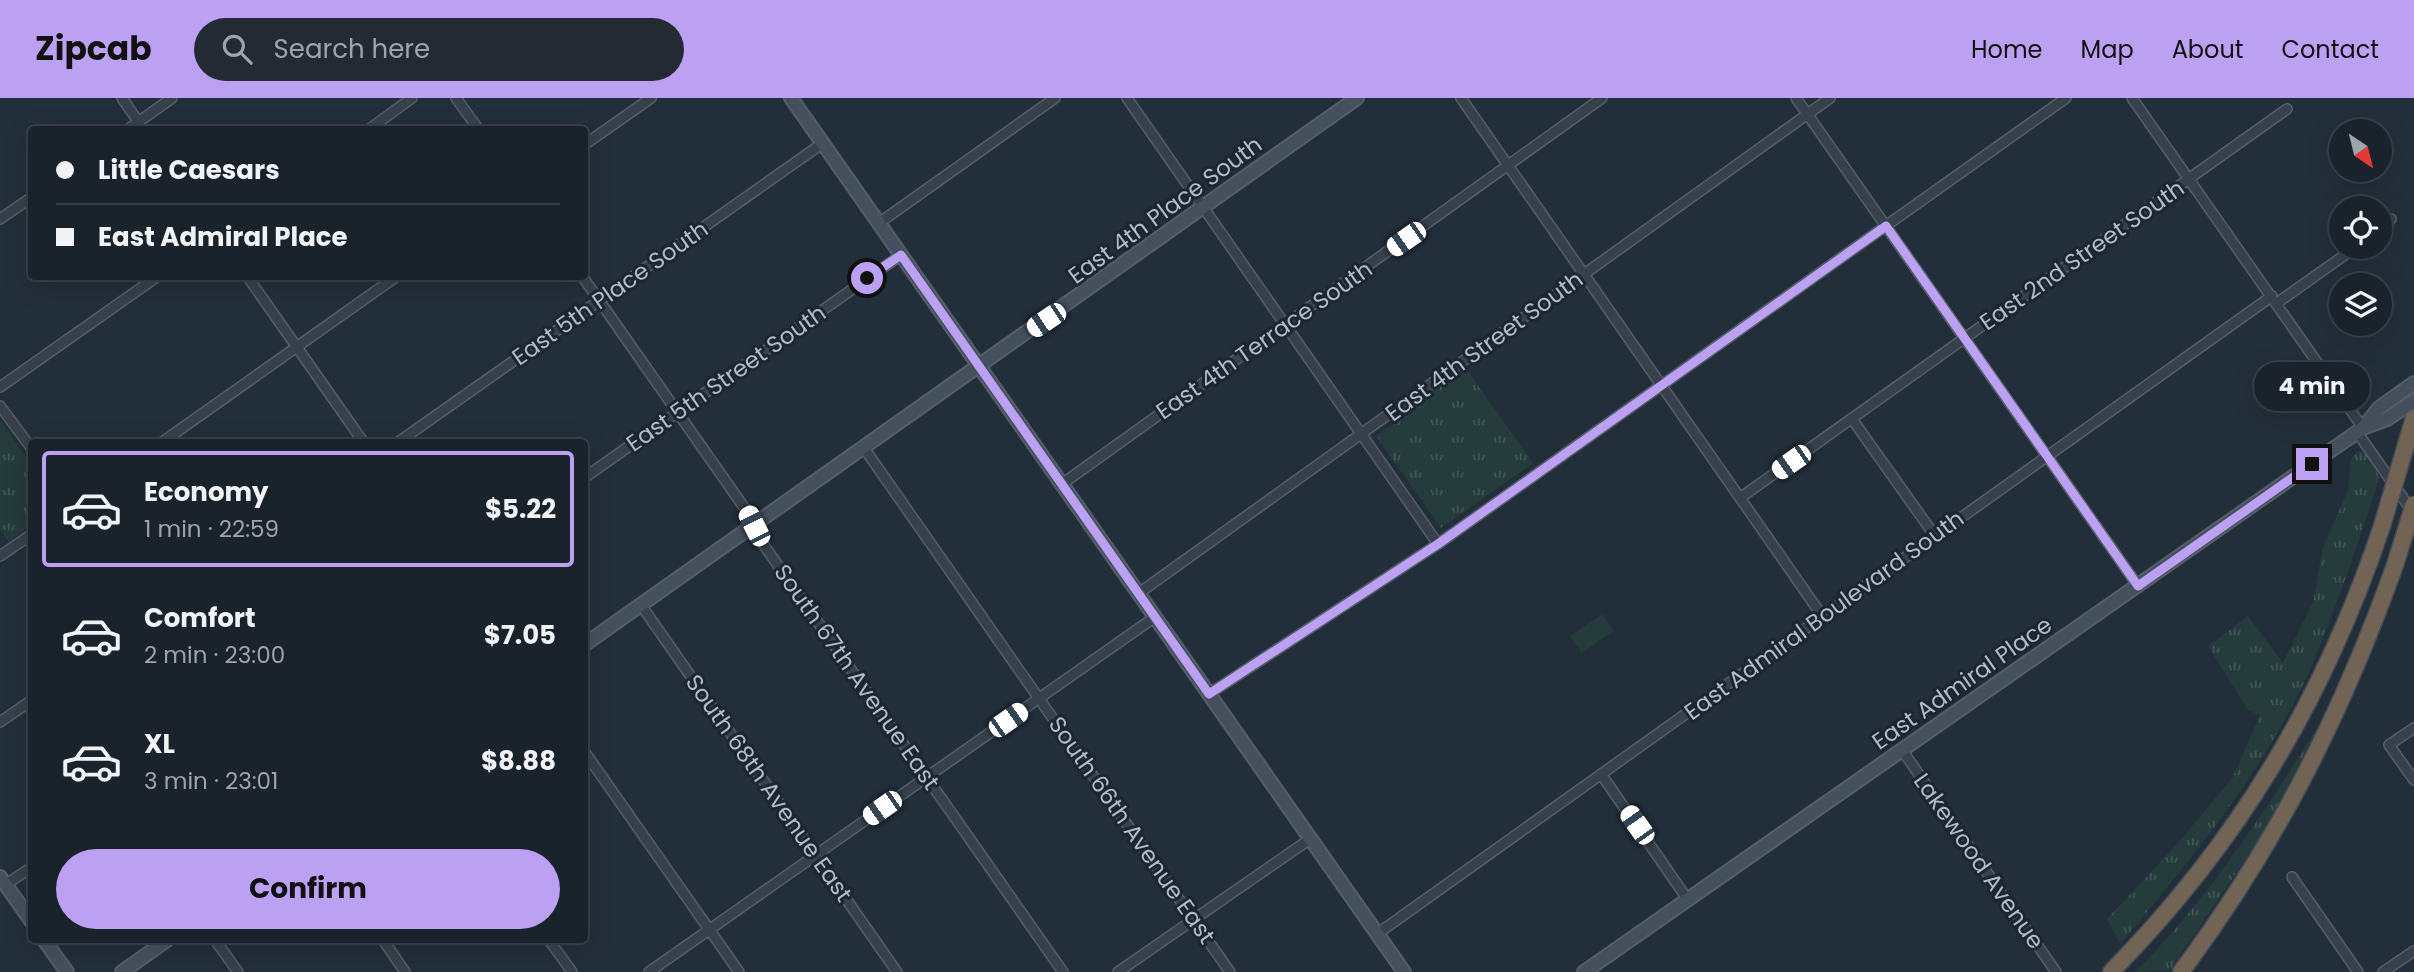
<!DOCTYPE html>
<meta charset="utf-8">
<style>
:root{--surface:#1a222c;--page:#232a34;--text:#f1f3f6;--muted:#9fa4a9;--line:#383f48;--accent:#bca0f2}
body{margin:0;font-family:Poppins,sans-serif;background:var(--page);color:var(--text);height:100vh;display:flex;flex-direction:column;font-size:26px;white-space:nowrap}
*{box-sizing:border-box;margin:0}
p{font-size:23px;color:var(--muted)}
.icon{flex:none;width:38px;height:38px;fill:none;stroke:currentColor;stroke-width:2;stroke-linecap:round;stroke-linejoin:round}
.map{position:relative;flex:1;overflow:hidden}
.details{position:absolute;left:28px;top:341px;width:560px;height:504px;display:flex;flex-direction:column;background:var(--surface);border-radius:7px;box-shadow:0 7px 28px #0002,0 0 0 2px var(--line)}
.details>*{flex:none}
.top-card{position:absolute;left:28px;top:28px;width:560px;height:154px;border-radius:7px;box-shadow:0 7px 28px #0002,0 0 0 2px var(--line);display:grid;align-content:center;height:154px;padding:0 28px;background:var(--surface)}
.needle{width:46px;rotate:145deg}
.buttons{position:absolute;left:2329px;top:21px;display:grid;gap:14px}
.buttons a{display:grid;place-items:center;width:63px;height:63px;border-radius:50%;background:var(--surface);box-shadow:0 7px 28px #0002,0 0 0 2px var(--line);font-size:35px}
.end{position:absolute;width:32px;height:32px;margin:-16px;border:9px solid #bca0f2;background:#111;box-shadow:0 0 0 4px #111}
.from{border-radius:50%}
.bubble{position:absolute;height:49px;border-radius:24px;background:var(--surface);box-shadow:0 7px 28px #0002,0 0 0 2px var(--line);font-size:23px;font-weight:700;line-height:49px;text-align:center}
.car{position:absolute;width:21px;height:42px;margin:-21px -10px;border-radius:9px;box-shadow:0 0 5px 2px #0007;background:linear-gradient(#fff 24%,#345 0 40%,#fff 0 76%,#345 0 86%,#fff 0)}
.top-card b{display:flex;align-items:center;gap:24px;height:66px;font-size:26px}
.top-card b+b{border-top:2px solid var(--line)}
.top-card i{width:18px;height:18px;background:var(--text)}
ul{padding:12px 0 0;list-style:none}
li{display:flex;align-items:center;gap:21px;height:116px;margin:0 14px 10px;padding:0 14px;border:4px solid transparent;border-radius:7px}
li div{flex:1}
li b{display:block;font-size:26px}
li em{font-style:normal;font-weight:700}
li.current{border-color:var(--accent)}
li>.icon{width:63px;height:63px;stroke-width:1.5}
.cta{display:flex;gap:14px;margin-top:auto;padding:14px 28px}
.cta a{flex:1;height:80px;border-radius:42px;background:var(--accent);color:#111;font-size:28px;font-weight:700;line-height:80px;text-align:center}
header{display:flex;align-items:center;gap:42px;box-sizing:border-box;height:98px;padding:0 35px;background:var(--accent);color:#111}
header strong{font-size:33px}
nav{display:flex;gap:38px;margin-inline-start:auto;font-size:24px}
.search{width:490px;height:63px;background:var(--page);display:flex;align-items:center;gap:18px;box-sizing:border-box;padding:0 24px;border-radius:38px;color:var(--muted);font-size:26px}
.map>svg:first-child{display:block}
.grass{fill:url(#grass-tufts)}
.pitch{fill:#253b3c}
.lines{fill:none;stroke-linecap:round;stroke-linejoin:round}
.street-casing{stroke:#555e69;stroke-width:12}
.secondary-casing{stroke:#555e69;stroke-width:16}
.highway-casing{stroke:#424b56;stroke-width:19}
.street{stroke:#37404b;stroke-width:9}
.secondary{stroke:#45505e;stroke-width:12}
.highway{stroke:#716454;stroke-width:16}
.highway-bridge-casing{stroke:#424b56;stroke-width:19;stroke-linecap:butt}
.highway-bridge{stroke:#716454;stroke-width:16}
.route{stroke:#bca0f2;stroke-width:9}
.labels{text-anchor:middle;stroke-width:6;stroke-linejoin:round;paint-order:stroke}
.street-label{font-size:23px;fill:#b2bbc7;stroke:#1c2530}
</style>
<header>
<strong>Zipcab</strong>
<div class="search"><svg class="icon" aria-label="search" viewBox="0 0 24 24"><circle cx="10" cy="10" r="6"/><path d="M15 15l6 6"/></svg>Search here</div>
<nav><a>Home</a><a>Map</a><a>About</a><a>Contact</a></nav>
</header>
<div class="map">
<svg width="2414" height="874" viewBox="0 0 2414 874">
<defs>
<pattern id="grass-tufts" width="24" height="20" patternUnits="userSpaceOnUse" patternTransform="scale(1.75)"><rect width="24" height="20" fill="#253b3c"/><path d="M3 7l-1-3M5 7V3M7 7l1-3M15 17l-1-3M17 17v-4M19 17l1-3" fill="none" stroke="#425557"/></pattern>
</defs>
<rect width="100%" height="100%" fill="#232e3b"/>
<path class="grass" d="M1465,269L1533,365L1441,430L1376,338L1399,322L1396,318Z
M0,322L31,366V427L9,444L0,432Z
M2359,352C2370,356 2378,371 2379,382C2358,444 2338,507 2312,567C2266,671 2193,760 2120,846L2107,821L2177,746L2233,679L2260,617L2248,612L2208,548L2248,518L2283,565L2313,504L2323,449L2348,392L2351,360Z
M2319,627L2268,728L2170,872L2135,874C2208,802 2264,714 2319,627Z"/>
<path class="pitch" d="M1602,516L1614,533L1582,555L1570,538Z"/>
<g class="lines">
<g class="street-casing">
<path id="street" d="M122,0L144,32
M456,0L479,32
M1127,0L1438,446
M1461,0L1823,519
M1796,0L2138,488
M2132,0L2363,330
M127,32L172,0
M368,32L412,0
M584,47L651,0
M0,121L32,99
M879,125L1055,0
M2380,131L2391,121
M247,178L364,345
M582,178L748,415L761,443L1063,874
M2277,205L2356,149
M0,289L158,178
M0,308L32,351
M1852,321L1935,438
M2357,334L2412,413
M161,345L397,178
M397,345L823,45
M864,350L1230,874
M584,380L901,157
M1062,386L1602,0
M1740,400L2287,11
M0,458L32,436
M1139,495L1830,0
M641,507L897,874
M1209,596L1438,446L2066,0
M0,624L32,602
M2414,630L2389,647L2414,682
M1902,652L2056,874
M584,653L739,874
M1601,676L1688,802
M2292,779L2358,874
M5,787L32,769
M1377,836L2272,198
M215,842L238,874
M383,842L405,874
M549,842L572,874
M649,874L1155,519
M1118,874L1310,741
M2383,874L2414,853"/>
</g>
<g class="secondary-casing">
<path id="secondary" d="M791,0L1404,874
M2363,330L2379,310L2414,285
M584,547L1357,0
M0,779L32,824
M44,842L67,874
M122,874L167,842
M1584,874L2363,330L2387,321L2414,303"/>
</g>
<g class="highway-casing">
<path id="highway" d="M2111,874C2239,744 2324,601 2382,428
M2181,874C2277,745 2341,618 2395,467"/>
</g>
<use href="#street" class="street"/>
<use href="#secondary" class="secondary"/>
<use href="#highway" class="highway"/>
<g class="highway-bridge-casing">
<path id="highway-bridge" d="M2382,428L2414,320
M2395,467L2414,406"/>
</g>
<use href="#highway-bridge" class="highway-bridge"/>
</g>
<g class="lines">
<path class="route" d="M867,180L901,157L1209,596L1438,446L1886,128L2138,488L2312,366"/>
</g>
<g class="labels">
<g class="street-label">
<text transform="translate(1165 112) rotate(-36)" y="8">East 4th Place South</text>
<text transform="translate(2082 157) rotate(-35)" y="8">East 2nd Street South</text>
<text transform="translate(610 195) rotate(-35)" y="8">East 5th Place South</text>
<text transform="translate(1264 242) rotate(-35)" y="8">East 4th Terrace South</text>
<text transform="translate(1484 248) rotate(-36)" y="8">East 4th Street South</text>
<text transform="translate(726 280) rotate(-35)" y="8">East 5th Street South</text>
<text transform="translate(1824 517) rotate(-36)" y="8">East Admiral Boulevard South</text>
<text transform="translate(857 579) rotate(55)" y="8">South 67th Avenue East</text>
<text transform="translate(1962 585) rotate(-35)" y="8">East Admiral Place</text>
<text transform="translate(769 690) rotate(55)" y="8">South 68th Avenue East</text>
<text transform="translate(1132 732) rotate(55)" y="8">South 66th Avenue East</text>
<text transform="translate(1979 763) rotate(55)" y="8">Lakewood Avenue</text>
</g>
</g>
</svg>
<div class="buttons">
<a><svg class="needle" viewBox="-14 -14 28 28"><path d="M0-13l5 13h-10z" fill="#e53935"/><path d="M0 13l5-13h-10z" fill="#9fa4a9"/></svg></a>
<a><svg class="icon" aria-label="locate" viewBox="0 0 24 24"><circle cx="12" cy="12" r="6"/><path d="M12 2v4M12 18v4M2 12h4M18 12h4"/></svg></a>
<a><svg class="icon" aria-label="layers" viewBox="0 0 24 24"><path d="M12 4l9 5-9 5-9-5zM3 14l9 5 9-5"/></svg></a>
</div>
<i class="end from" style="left:867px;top:180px"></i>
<i class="end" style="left:2312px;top:366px"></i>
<div class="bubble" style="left:2254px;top:264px;width:116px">4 min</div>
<i class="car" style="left:1406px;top:141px;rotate:235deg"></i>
<i class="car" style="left:1046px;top:222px;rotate:236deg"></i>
<i class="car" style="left:1791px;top:364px;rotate:235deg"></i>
<i class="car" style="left:754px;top:428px;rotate:333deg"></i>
<i class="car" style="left:1008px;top:622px;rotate:55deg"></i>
<i class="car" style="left:882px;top:710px;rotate:235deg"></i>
<i class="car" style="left:1637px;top:727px;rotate:325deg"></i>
<div class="top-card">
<b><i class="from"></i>Little Caesars</b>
<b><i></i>East Admiral Place</b>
</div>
<section class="details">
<ul>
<li class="current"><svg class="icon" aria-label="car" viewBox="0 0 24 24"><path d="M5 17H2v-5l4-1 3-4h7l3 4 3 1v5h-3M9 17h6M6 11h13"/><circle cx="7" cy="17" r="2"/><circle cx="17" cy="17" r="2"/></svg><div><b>Economy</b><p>1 min · 22:59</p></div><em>$5.22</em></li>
<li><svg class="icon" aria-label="car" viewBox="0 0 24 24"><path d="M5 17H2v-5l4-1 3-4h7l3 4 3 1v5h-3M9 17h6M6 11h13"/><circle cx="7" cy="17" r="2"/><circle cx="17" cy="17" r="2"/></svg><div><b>Comfort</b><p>2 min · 23:00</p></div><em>$7.05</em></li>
<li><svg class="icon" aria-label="car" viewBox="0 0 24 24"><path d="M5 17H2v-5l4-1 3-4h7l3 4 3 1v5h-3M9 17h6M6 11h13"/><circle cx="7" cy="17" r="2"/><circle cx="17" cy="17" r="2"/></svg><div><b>XL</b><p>3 min · 23:01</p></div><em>$8.88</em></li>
</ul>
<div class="cta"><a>Confirm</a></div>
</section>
</div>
